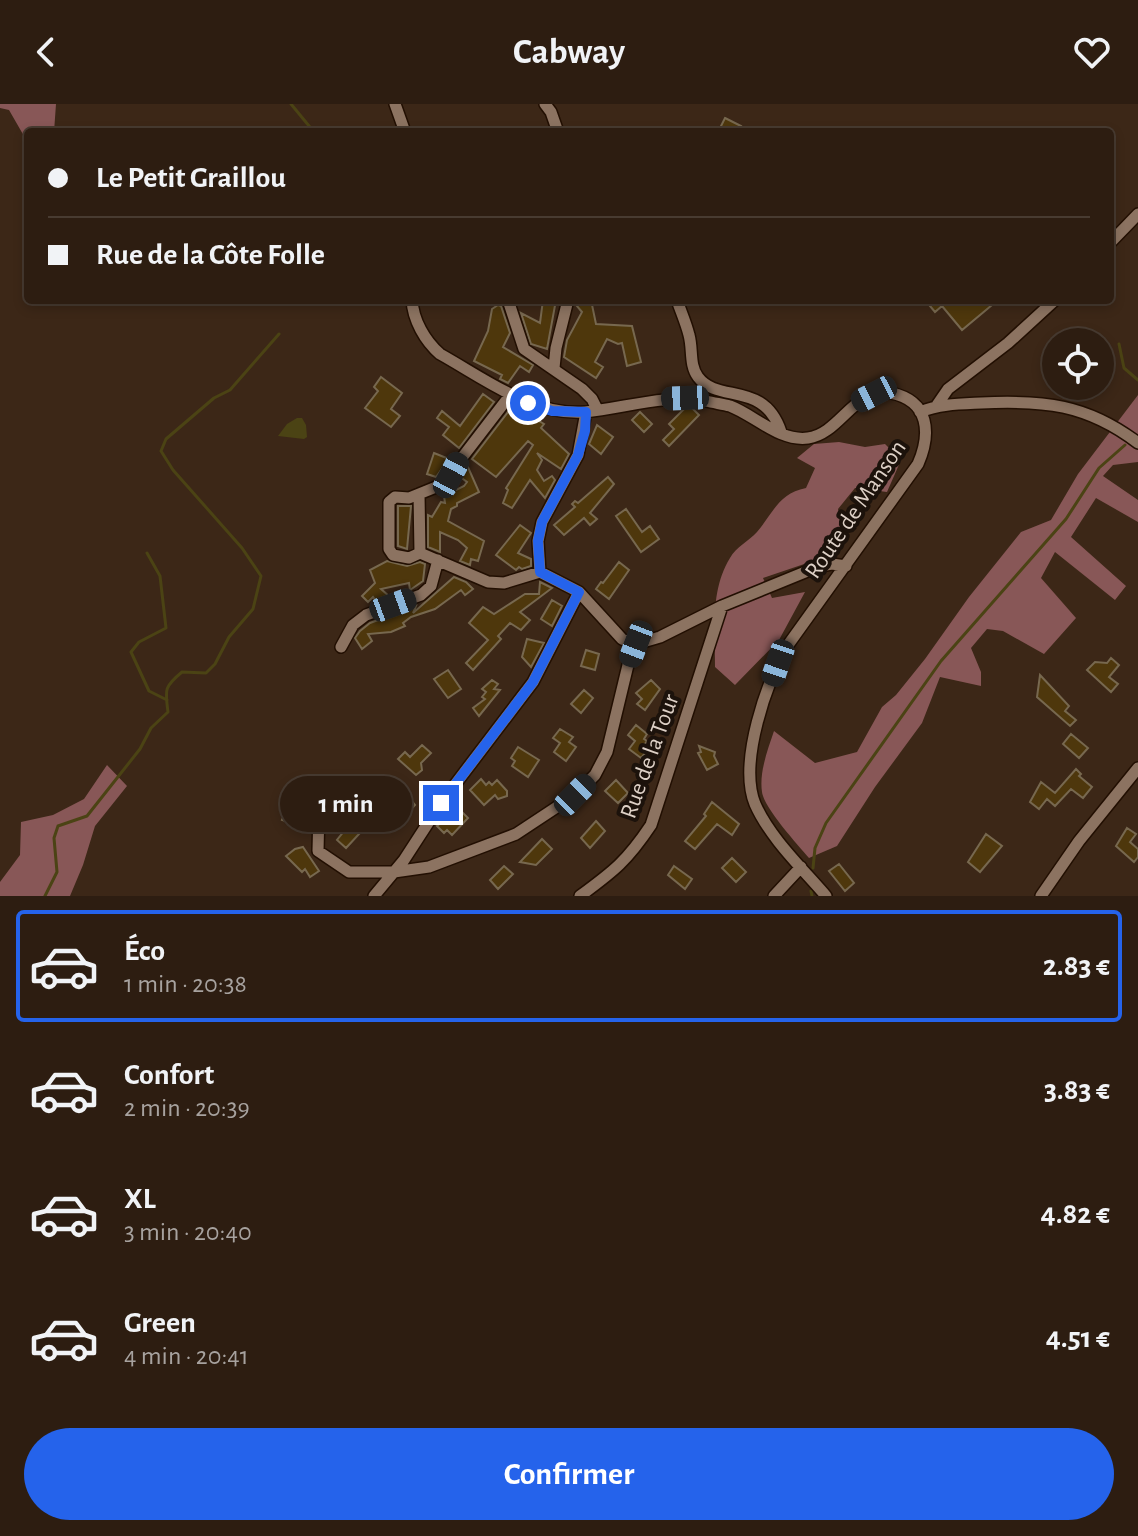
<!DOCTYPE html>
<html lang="fr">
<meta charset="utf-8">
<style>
:root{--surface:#2d1d11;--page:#392a1f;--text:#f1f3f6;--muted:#a7a29f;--line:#483b31;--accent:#2563eb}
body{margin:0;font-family:"Alegreya Sans",sans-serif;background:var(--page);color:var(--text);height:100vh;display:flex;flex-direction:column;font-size:30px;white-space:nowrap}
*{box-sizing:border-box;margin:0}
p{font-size:26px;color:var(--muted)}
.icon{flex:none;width:44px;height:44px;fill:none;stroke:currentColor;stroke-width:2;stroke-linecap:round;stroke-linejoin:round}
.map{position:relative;height:792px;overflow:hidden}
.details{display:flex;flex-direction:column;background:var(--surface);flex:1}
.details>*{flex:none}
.top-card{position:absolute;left:24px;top:24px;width:1090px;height:176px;border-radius:8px;box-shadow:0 4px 12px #0003,0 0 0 2px var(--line);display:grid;align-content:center;height:176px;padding:0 24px;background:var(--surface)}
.controls{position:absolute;left:1042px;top:224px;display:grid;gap:16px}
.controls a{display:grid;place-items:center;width:72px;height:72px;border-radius:50%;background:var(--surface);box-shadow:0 4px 12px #0003,0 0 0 2px var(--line);font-size:40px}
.end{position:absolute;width:36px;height:36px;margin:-18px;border:10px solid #2563eb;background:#fff;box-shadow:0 0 0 4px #fff}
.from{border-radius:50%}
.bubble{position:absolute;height:56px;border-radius:28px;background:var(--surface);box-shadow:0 4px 12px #0003,0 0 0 2px var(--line);font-size:26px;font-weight:700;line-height:56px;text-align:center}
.car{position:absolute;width:24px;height:48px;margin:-24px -12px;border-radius:10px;box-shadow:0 0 6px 2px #0007;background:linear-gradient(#222 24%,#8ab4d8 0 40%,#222 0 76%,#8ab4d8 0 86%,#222 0)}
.top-card b{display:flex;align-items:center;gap:28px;height:76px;font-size:30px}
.top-card b+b{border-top:2px solid var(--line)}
.top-card i{width:20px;height:20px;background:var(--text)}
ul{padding:14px 0 0;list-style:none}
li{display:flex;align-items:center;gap:24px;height:112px;margin:0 16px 12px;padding:0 8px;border:4px solid transparent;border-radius:8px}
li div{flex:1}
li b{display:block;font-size:30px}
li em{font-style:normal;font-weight:700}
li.selected{border-color:var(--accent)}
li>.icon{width:72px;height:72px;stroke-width:1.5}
.cta{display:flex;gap:16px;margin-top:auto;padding:16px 24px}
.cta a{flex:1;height:92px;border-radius:48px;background:var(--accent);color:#fff;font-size:32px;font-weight:700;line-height:92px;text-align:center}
header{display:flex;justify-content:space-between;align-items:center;height:104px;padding:0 24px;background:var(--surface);font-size:36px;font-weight:700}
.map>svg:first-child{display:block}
.forest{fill:#885757}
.water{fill:#4b4314}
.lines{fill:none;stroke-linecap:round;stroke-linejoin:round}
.stream{stroke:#4b4314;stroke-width:3}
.building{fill:#4e370c;stroke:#77684f;stroke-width:2}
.minor-casing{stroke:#220f02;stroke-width:14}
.minor{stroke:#8c7361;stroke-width:11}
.route{stroke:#2563eb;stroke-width:10}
.labels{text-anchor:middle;stroke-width:8;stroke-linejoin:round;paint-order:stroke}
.street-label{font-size:24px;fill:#ddd0c6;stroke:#1c120b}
</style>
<header><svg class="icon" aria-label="back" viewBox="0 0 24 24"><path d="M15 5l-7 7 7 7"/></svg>Cabway<svg class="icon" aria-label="heart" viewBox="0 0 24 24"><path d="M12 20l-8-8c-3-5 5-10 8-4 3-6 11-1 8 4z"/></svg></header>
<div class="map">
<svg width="1138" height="792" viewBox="0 0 1138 792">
<rect width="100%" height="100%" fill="#3c2717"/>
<path class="forest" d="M0,0H56L54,28H28V39L9,6L0,4Z
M1138,291V358L1113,361L1103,372L1138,396V418L1096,394L1071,433L1126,482L1115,496L1055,448L1041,474L1076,514L1044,550L1003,527L987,525L971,544L981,568V582L940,573L922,619L875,683L837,742L809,754C798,741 764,704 762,688C759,668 768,645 774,627L815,659L857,648L882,603L896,591L925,555L969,493L1021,428L1051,416L1078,370Z
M839,338L865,343L885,340L901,356L887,388L855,384L838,405L844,442L819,455L763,474L772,494L805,488L779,536L735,581L715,563C715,527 710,486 730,454C736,443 749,437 757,428C773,409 779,389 806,384L815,364L797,354L814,340Z
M107,661L127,682L95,722L83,761L70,792H0V778L20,751L21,718L53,711L84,695Z"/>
<path class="water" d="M297,314H302L306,321L307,333L304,335L278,332L287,320Z"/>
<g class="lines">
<path class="stream" d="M291,0L314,28
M1119,240L1124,264L1138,276
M147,449L160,472L166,524L139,538L131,548L149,587L167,596
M813,764L815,744L826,719L941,557L1066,415L1099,364L1125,341
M811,787L812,792
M45,792L57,768L54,734L58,722L87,712L140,645L151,624L168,608C165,585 164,583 182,568L206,569L215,560L229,533L253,505L261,472L242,444L173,366L161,347L166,335L214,294L230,286L279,230"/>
</g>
<path class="building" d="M725,14L741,22L738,28H718Z
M543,196H556L547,245L531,240L521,209L540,219Z
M576,196H591L596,220L632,222L641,258L627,262L622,239L618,240L607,235L595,258L603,263L596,274L564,253L567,236L582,208L576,201Z
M925,196H998L962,226L942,202L935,208Z
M498,201L501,202L510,229L503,243L533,261L529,268L520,262L508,279L500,275L502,271L474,257L488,227L492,205Z
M381,273L402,289L391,305L400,312L391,323L365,304L378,287L374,283Z
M483,290L494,298L459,344L443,331L449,323L437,314L442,307L460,322Z
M511,304L519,309L521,306L544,320L541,324L569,350L561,365L537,349L542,356L537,366L544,377L552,372L555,376L545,394L530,376L512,404L503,399L508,386L506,384L533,341L528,337L496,373L472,355Z
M685,304H692L699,311L669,342L663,336L674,325L669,320Z
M640,308L652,320L644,328L632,316Z
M597,321L613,333L601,350L589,340Z
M434,349L449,355L436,373L427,370Z
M467,361L479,388L457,399V402L451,405L448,417L484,437L478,457L471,455L470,461L460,457L467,444L458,436L440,428V448L428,443V411L432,413L441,398L445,399L444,392L464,382L467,378L459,372Z
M608,373L614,380L590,409L597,415L590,421L584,414L564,431L554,421L575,403L572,400L575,397L578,399Z
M398,402H411L407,445L398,442Z
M626,405L642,428L650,422L659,435L641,448L616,412Z
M520,421L531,429L518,449L531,455V462L522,465L519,463L516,466L496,451Z
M387,457L407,462L420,458L425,460L423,477L410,486L409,479L381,485L390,493L377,498L373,493L368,498L362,492L375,479L370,466Z
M619,458L629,466L609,495L596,485L601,478L603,479Z
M454,473L466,478L473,485L465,491L461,486L435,505L411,513L403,519L405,522L391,528L368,530L372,537L362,545L355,534L360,527L370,519L416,502L413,509Z
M540,478L552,484L520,508L530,516L521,526L510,519L498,532L501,535L473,566L466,559L488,536L469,519L483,503L494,510L525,490H539Z
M552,496L562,502L552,522L541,515Z
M527,535L544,539L531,563L522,553Z
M586,546L599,550L595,566L581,562Z
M1111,554L1119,561L1109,573L1118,580L1111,588L1087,566L1095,558L1107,559Z
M448,566L461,585L448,594L434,575Z
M1040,571L1069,602L1065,607L1076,616L1070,622L1037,593Z
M492,576L498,580L494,585L500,586L479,612L473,604L485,595L482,593L486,588L482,585Z
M651,576L660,585L645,606L637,600L642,595L636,589Z
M584,586L593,594L581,609L571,600Z
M636,621L647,630L644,635L647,637L642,644L647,647L641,654L629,645L635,637L628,631Z
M560,625L573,633L569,638L576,643L566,657L554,648L560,639L553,634Z
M1071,630L1088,644L1079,654L1063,640Z
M422,641L431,649L421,659L422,666L416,671L398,655L405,648L410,653Z
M699,642L715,648L714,652L718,660L707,666L698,649L701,648Z
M518,643L539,656L528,673L512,662L515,657L511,654Z
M1076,665L1081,670L1079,672L1092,683L1083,694L1071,685L1055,702L1047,695L1039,705L1030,698L1041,678L1055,689Z
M481,675L486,681L489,678L492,681L497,676L507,687V692L498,695L495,691L484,701L470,686Z
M616,676L628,689L618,699L605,687Z
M351,680L355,684L357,682L361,689L348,701L340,691Z
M292,692L307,698L299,722L282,716Z
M410,695L415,701L403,714L402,712L392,721L389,718L385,721L379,715L393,699L400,696L404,700Z
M712,698L739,720L732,731L717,720L695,745L685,737L706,712L704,710Z
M458,704L468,714L452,731L447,726L444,729L437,722Z
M596,717L605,727L590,744L581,734Z
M349,721L359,730L346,744L337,736Z
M1127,724L1136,730L1130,738L1138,745V753L1134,758L1116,742Z
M986,730L1002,742L980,768L968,758Z
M542,735L552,745L536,761L520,758Z
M303,743L319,767L310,773L305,765L302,768L286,752L295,745Z
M732,754L746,768L736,778L722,764Z
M839,760L854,779L845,787L829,767Z
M504,762L513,770L498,785L490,776Z
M674,762L692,775L685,785L668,771Z"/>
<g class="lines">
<g class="minor-casing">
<path id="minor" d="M395,0L405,28
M545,0L551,8L558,28
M1110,139L1138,110
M412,196C413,216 425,237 440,250C485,275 532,312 585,308C626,304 664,290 706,297C714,299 722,300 730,302C754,311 780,338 808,334C840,330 855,282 891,289C930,297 931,330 918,360L788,541C767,577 738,658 755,700C770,734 802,764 826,792
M508,196L524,245L582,285L592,295L597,305
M677,196C681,208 686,219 689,231C693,245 689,261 698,273C718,300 764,276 781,328
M554,264L556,244L568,196
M937,301L948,285L1008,239L1055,196
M920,308C940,300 959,300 981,299C1043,296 1087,300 1138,339
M419,390L420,449L488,478L504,479L540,468L538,437L542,418L578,351L586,308
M420,449L409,454L393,451L389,445V398L395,393L409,394L441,381L511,290
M540,468L579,488L622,535L636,540L660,533L722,502L820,462L832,460L846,462
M341,543L353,521L366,511L421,491L431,482L438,456
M319,706L318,747L349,768H394L429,763L516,730L575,691L595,671L607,648L628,561L636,540
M374,792L404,756L441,699L533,578L579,488
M580,792C614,767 627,757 651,721L722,502
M774,792L801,763
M1041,792L1079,737L1138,664"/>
</g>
<use href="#minor" class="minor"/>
</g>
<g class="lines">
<path class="route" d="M441,699L533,578L579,488L540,468L538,437L542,418L578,351L585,327L586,308L552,307L528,299"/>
</g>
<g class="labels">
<g class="street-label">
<text transform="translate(855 405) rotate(-56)" y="8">Route de Manson</text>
<text transform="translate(649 652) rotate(-70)" y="8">Rue de la Tour</text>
</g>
</g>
</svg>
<div class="controls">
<a><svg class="icon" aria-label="locate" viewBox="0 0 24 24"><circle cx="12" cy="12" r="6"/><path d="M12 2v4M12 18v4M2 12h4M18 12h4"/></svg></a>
</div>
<i class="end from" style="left:528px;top:299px"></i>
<i class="end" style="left:441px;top:699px"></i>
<div class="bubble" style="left:280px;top:672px;width:132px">1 min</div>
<i class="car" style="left:874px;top:290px;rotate:243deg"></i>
<i class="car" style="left:685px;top:294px;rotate:268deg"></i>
<i class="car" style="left:451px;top:371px;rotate:28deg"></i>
<i class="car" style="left:393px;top:501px;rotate:70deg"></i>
<i class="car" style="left:636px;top:540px;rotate:201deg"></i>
<i class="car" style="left:778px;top:559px;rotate:199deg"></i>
<i class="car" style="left:575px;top:691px;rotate:45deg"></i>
<div class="top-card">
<b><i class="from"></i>Le Petit Graillou</b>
<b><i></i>Rue de la Côte Folle</b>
</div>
</div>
<section class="details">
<ul>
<li class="selected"><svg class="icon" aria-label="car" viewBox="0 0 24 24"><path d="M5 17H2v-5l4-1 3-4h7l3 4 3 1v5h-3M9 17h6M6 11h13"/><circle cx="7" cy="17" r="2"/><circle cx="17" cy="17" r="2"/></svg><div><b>Éco</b><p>1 min · 20:38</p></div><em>2.83 €</em></li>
<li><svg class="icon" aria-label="car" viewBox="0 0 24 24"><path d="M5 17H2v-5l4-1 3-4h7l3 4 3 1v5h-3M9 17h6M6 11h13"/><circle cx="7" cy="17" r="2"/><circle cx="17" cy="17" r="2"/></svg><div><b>Confort</b><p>2 min · 20:39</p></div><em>3.83 €</em></li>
<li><svg class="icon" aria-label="car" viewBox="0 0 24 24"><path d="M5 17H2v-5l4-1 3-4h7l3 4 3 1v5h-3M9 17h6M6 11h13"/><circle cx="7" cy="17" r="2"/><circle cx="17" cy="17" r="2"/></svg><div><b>XL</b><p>3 min · 20:40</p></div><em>4.82 €</em></li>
<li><svg class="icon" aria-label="car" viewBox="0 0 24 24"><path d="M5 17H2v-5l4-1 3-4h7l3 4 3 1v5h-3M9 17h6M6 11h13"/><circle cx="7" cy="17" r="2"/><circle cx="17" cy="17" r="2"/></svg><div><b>Green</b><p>4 min · 20:41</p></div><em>4.51 €</em></li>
</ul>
<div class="cta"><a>Confirmer</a></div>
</section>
